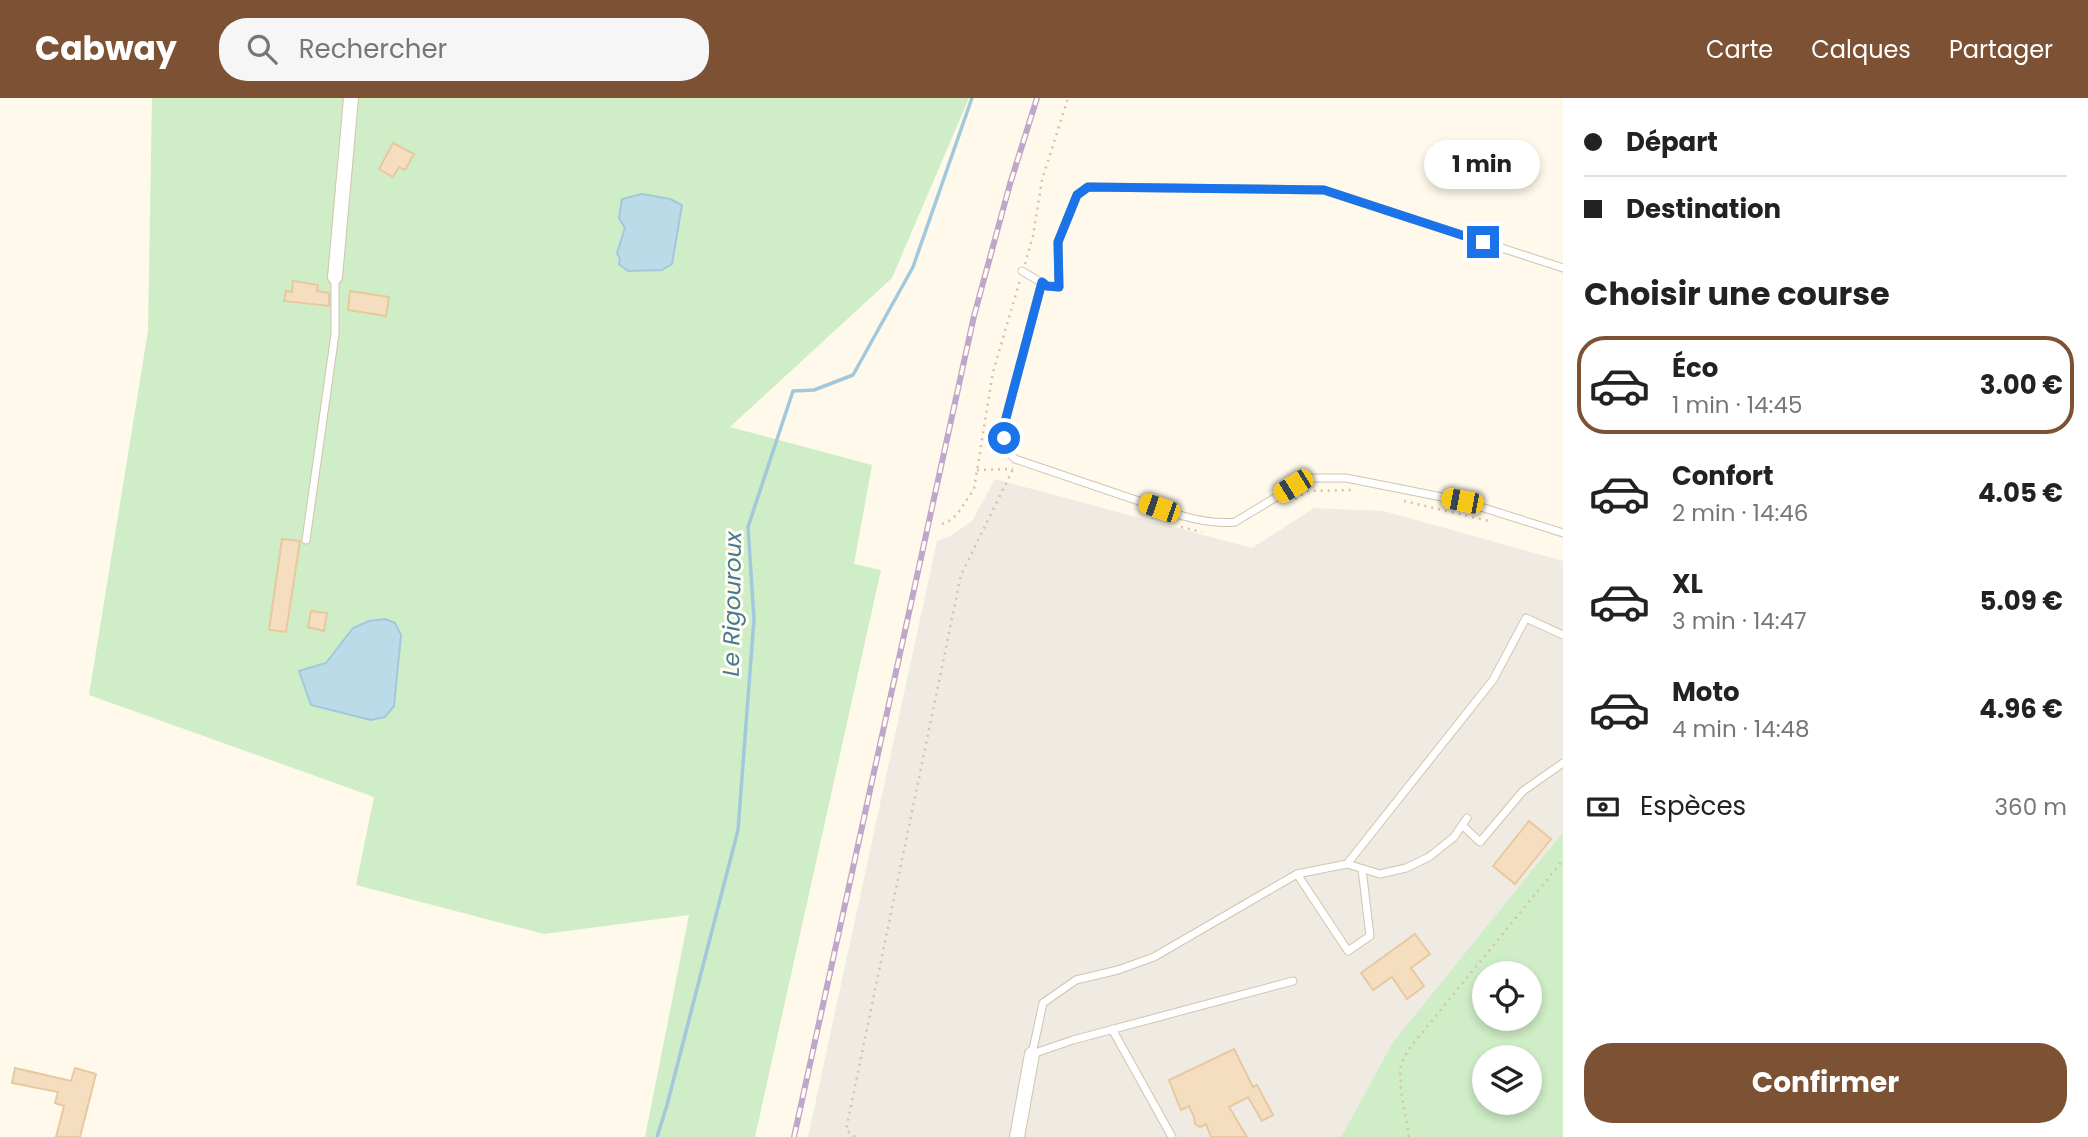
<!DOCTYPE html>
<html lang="fr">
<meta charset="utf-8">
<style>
:root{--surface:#fff;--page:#f6f6f6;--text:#222;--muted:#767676;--line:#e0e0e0;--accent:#7d5134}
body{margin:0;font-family:Poppins,sans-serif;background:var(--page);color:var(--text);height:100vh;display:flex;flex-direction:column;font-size:26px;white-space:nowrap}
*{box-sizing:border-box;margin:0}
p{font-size:23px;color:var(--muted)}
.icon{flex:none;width:38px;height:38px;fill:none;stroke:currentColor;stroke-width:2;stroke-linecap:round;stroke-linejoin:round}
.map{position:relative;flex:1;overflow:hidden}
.side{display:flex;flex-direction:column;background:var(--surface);width:525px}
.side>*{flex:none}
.guide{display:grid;align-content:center;height:154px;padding:0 21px;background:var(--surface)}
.controls{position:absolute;left:1472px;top:863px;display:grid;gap:14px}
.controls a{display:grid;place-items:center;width:70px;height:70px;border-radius:50%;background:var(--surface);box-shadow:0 4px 10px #0003;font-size:35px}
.end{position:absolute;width:32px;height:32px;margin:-16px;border:9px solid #1a73e8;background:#fff;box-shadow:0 0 0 4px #fff}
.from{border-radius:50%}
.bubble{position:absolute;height:49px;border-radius:24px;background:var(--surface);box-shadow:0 4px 10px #0003;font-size:23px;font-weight:700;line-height:49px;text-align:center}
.car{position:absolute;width:21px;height:42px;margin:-21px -10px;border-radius:9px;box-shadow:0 0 5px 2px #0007;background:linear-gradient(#f5c518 24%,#345 0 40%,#f5c518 0 76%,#345 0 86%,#f5c518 0)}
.guide b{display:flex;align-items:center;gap:24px;height:66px;font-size:26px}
.guide b+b{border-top:2px solid var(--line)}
.guide i{width:18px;height:18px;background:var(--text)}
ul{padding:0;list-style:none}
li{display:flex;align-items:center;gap:21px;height:98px;margin:0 14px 10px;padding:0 7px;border:4px solid transparent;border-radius:28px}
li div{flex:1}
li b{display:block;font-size:26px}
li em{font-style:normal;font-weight:700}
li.selected{border-color:var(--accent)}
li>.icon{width:63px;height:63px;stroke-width:1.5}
h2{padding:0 21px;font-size:32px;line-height:84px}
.pay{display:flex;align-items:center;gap:18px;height:77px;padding:0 21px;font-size:26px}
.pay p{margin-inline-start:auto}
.button{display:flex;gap:14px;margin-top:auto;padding:14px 21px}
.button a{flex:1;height:80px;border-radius:28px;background:var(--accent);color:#fff;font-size:28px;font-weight:700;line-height:80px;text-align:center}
header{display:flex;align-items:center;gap:42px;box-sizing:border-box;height:98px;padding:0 35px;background:var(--accent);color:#fff}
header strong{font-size:33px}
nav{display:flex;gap:38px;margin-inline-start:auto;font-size:24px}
.search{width:490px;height:63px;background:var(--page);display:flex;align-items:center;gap:18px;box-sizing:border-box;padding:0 24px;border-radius:28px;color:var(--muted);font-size:26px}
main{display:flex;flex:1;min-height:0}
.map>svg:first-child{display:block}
.industrial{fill:#efebe2}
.green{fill:#cfedc6;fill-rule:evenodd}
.water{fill:#bcdbe9;stroke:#a2c8dc;stroke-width:2}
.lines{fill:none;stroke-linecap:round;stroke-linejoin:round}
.stream{stroke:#a2c8dc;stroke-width:3.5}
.building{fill:#f5dec0;stroke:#e8c89f;stroke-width:2}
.lane-casing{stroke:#d2c3ae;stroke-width:9}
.street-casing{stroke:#d2c3ae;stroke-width:16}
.path{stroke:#dbc2a2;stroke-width:2.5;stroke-dasharray:2 5;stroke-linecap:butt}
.lane{stroke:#fff;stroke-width:7}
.street{stroke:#fff;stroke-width:14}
.rail-casing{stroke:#bfa6ca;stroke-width:6}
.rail{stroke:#fffcf1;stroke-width:3.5;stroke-dasharray:10;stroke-linecap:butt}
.route{stroke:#1a73e8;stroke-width:9}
.labels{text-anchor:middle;stroke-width:6;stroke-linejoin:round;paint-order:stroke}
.water-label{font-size:23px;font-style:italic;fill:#457a96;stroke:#fffcf1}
</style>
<header>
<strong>Cabway</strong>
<div class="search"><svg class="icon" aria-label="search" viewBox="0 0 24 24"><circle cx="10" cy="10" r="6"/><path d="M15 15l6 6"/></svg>Rechercher</div>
<nav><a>Carte</a><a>Calques</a><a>Partager</a></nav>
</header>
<main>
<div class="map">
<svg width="1563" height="1039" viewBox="0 0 1563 1039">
<rect width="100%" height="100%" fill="#fef9ea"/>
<path class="industrial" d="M995,381L1252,450L1314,410L1384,413L1563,463V734L1393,944L1341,1039H808L937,443L949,439L972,423Z"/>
<path class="green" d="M152,0H969L892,180L730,329L872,367L854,466L881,472L755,1039H645L689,817L544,836L356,787L374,699L89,597L148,233Z
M1563,734V1039H1341L1393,944ZM1484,875H1530V920H1484ZM1484,959H1530V1004H1484Z"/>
<path class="water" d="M642,96L670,101L682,107L672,166L662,172L628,173L619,166L620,161L617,155L625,130L619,120L622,101Z
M385,521L395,525L401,537L394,608L385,619L371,622L311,607L299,573L326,565L353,530L369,523Z"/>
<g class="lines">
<path class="stream" d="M657,1039L667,1007L738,732L754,521L748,429L793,293L814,292L853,277L913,169L972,0"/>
</g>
<path class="building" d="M393,45L414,56L405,72L399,69L393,79L379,71Z
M293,183L318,187L317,193L329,195V208L284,203L286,193L292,194Z
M350,193L389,199L386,218L348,212Z
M282,441L300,443L286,534L269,532Z
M311,513L327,515L324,533L308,529Z
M1529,723L1551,741L1515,786L1493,768Z
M1415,836L1430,856L1411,870L1424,888L1407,901L1392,879L1373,892L1361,875Z
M1234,951L1253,989L1257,987L1273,1017L1262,1023L1248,999L1229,1009L1247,1039H1211L1206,1026L1200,1029L1195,1026L1194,1019L1189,1008L1181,1012L1169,982Z
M15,970L71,983L75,970L96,976L80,1039H56L64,1008L55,1005L58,994L12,985Z"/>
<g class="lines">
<g class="lane-casing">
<path id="lane" d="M1022,173L1047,188L1059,189L1058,144L1077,97L1088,89L1324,92L1563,170
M1042,184L1006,320C1004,338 1001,347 1015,361L1183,418C1201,423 1217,426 1235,424L1308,380H1346L1462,403L1563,435
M306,442L335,236V179
M1463,728L1480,744L1523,693L1563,665
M1347,766L1380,776L1406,770L1429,759L1454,739L1467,720
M1297,776L1348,853L1370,838L1362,771
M1112,931L1172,1039
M1032,956L1043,905L1076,882L1118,872L1154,859L1297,776L1347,766L1493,582L1526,520L1563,537
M1032,956L1073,942L1293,883"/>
</g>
<g class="street-casing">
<path id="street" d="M335,179L351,0
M1017,1039L1032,956"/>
</g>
<path class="path" d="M1025,166L1033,138L1042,82L1068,0
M977,372L1013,371
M1295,401L1308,393L1353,392
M1404,403L1489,423
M942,426L951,422L958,415L974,391L993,274L1020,182
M1181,429L1202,434
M855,1039L846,1032L961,477L1013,371
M1409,1039L1401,992L1400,970L1408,952L1563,762"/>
<use href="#lane" class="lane"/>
<use href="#street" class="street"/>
<g class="rail-casing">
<path id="rail" d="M794,1039L974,218L1010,86L1037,0"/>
</g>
<use href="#rail" class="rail"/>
</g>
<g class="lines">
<path class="route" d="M1004,340L1006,320L1042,184L1047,188L1059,189L1058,144L1077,97L1088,89L1324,92L1483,144"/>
</g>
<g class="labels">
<g class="water-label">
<text transform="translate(732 506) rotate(-89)" y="8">Le Rigouroux</text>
</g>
</g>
</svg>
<div class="controls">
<a><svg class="icon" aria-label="locate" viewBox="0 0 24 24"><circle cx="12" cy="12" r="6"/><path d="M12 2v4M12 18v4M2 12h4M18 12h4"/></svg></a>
<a><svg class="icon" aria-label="layers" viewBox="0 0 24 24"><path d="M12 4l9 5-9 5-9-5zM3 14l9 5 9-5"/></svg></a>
</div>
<i class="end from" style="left:1004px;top:340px"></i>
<i class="end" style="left:1483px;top:144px"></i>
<div class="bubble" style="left:1424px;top:42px;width:116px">1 min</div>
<i class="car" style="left:1293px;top:388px;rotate:238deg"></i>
<i class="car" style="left:1462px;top:403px;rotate:281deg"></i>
<i class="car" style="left:1159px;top:410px;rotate:289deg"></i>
</div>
<section class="side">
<div class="guide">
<b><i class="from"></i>Départ</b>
<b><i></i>Destination</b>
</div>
<h2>Choisir une course</h2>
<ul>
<li class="selected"><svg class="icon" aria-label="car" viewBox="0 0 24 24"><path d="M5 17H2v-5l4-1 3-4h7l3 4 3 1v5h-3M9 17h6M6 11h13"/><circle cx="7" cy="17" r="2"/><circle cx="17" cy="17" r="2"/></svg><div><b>Éco</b><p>1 min · 14:45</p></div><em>3.00 €</em></li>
<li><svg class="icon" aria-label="car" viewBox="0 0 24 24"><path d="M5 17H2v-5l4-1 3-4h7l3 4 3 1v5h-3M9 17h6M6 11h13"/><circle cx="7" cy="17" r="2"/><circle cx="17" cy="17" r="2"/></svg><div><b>Confort</b><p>2 min · 14:46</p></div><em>4.05 €</em></li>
<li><svg class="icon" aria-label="car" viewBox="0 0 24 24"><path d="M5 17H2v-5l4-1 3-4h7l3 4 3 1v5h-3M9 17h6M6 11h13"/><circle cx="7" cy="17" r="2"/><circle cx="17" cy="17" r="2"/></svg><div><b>XL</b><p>3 min · 14:47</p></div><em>5.09 €</em></li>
<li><svg class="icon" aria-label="car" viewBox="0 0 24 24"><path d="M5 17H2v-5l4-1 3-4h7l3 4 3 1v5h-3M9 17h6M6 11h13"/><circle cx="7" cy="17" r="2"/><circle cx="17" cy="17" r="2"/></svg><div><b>Moto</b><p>4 min · 14:48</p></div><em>4.96 €</em></li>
</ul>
<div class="pay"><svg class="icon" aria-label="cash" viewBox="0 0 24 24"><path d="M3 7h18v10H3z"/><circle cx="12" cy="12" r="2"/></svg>Espèces<p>360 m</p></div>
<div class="button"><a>Confirmer</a></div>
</section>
</main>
